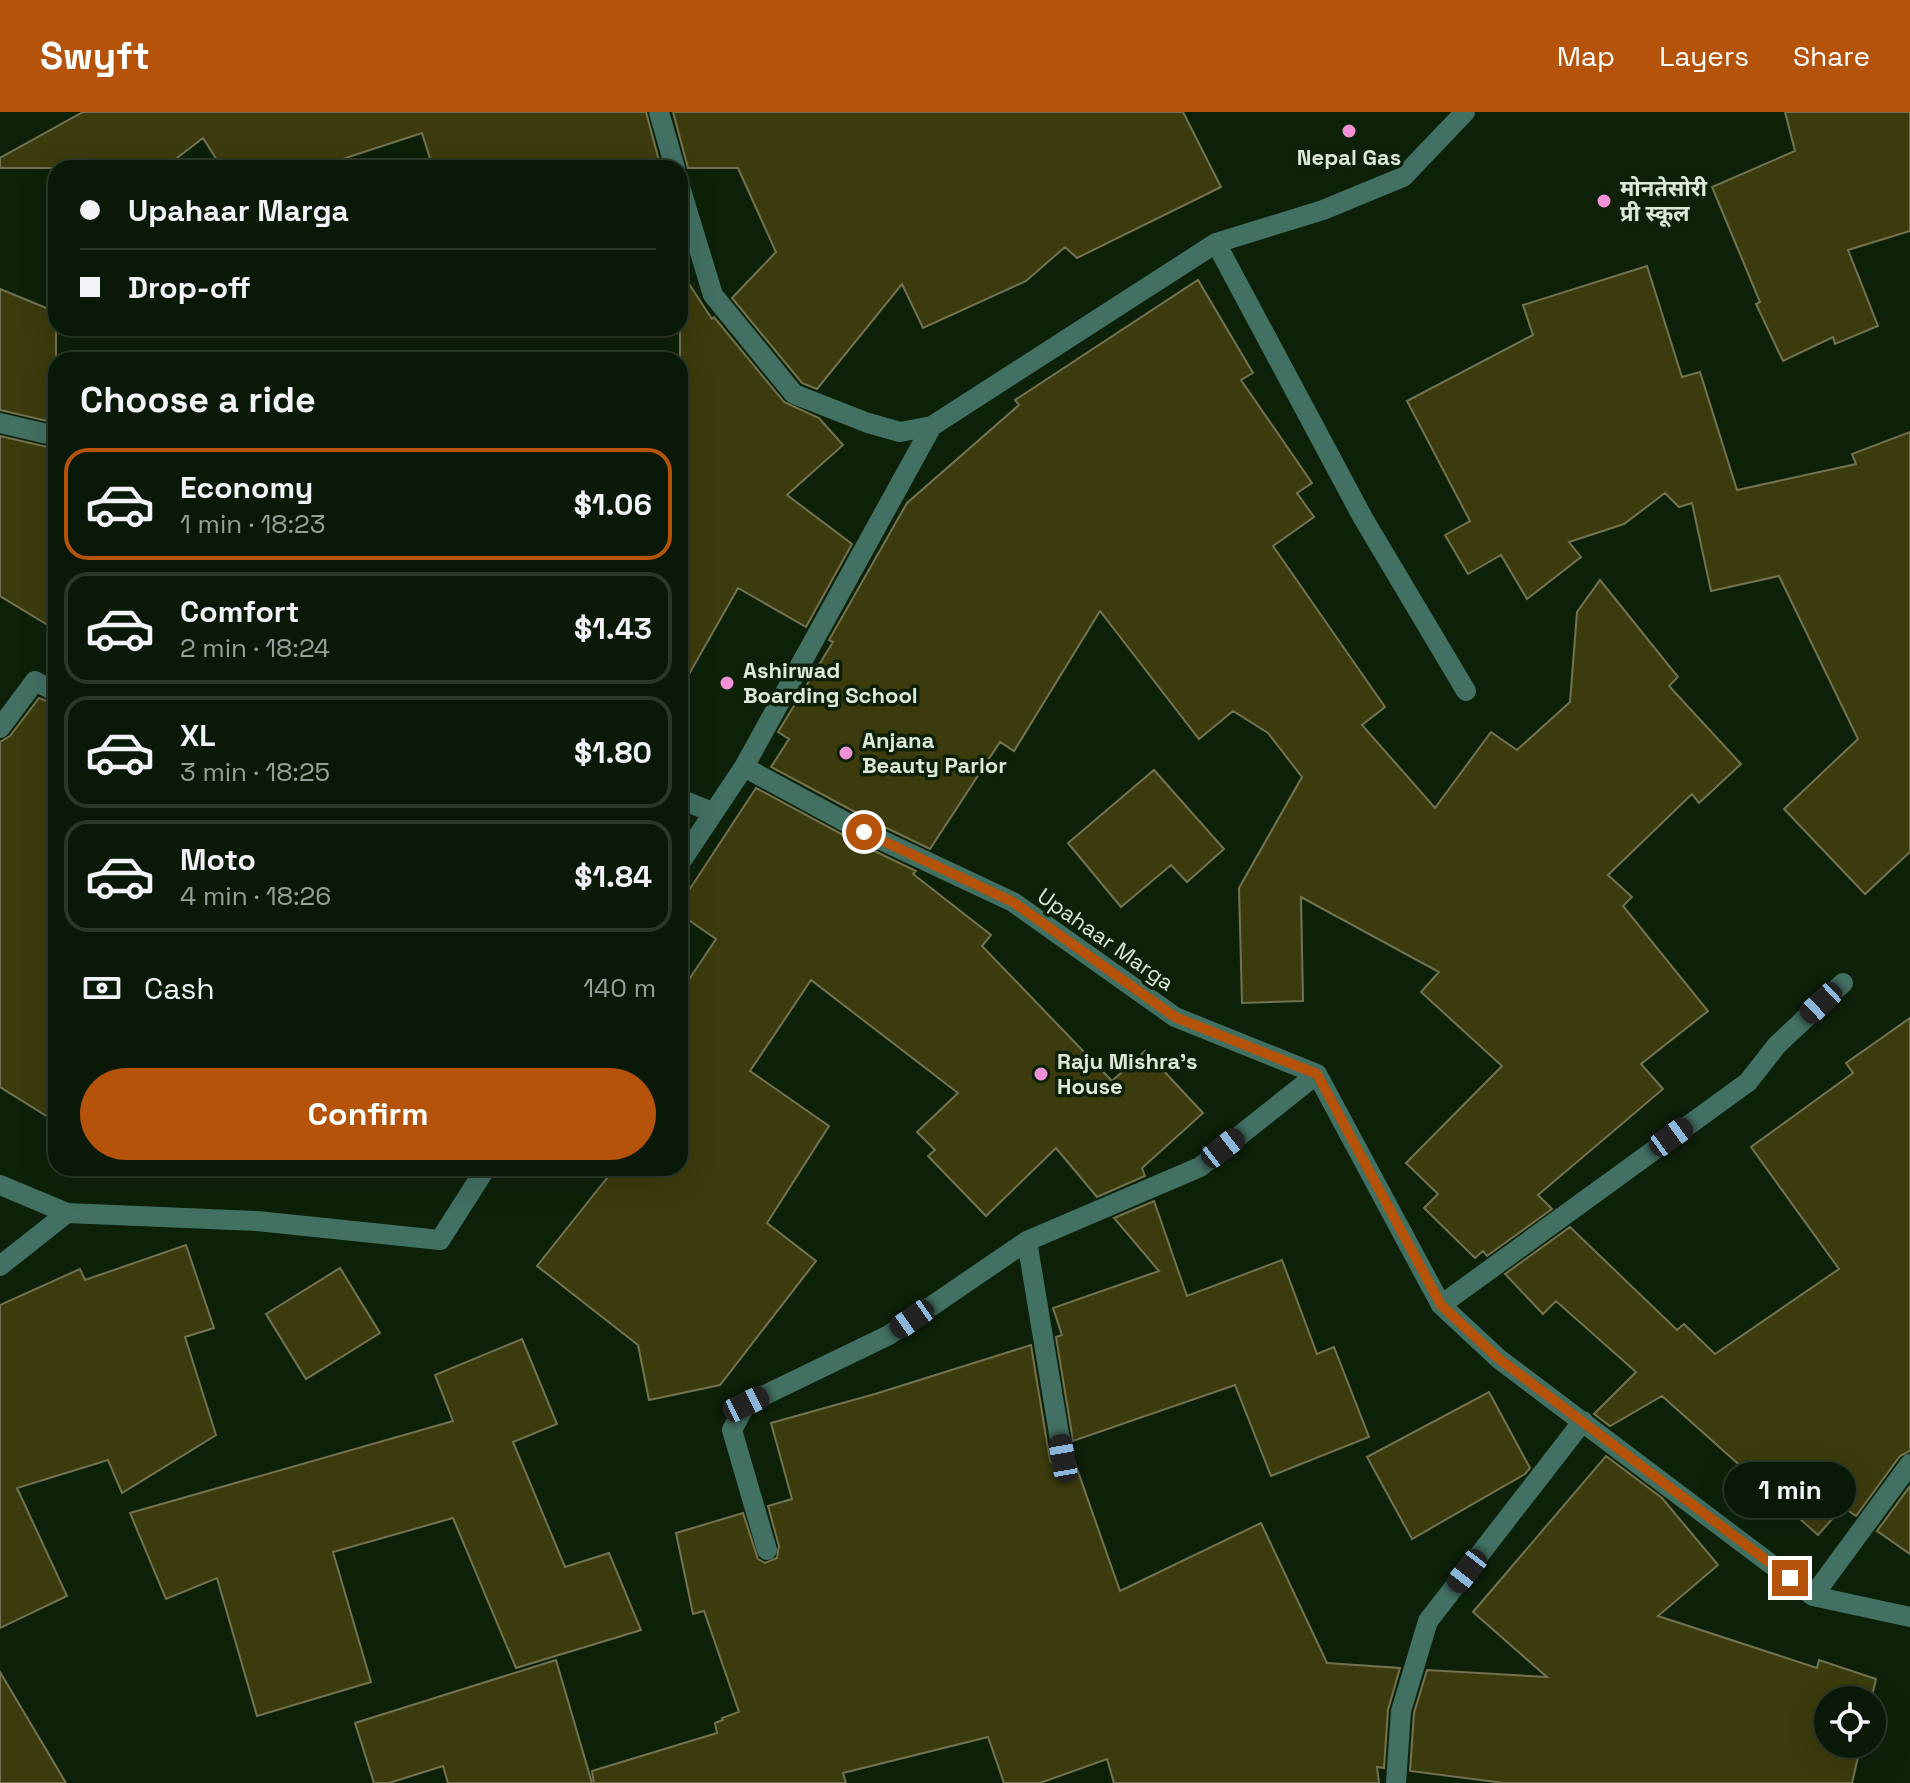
<!DOCTYPE html>
<meta charset="utf-8">
<style>
:root{--surface:#0a1907;--page:#132211;--text:#f1f3f6;--muted:#99a09b;--line:#2a3828;--accent:#b45309}
body{margin:0;font-family:"Space Grotesk","Noto Sans Devanagari",sans-serif;background:var(--page);color:var(--text);height:100vh;display:flex;flex-direction:column;font-size:30px;white-space:nowrap}
*{box-sizing:border-box;margin:0}
p{font-size:26px;color:var(--muted)}
.icon{flex:none;width:44px;height:44px;fill:none;stroke:currentColor;stroke-width:2;stroke-linecap:round;stroke-linejoin:round}
.map{position:relative;flex:1;overflow:hidden}
.panel{position:absolute;left:48px;top:240px;width:640px;height:824px;display:flex;flex-direction:column;background:var(--surface);border-radius:24px;box-shadow:0 8px 32px #0002,0 0 0 2px var(--line)}
.panel>*{flex:none}
.hud{position:absolute;left:48px;top:48px;width:640px;height:176px;border-radius:24px;box-shadow:0 8px 32px #0002,0 0 0 2px var(--line);display:grid;align-content:center;height:176px;padding:0 32px;background:var(--surface)}
.fabs{position:absolute;left:1814px;top:1574px;display:grid;gap:16px}
.fabs a{display:grid;place-items:center;width:72px;height:72px;border-radius:50%;background:var(--surface);box-shadow:0 8px 32px #0002,0 0 0 2px var(--line);font-size:40px}
.end{position:absolute;width:36px;height:36px;margin:-18px;border:10px solid #b45309;background:#fff;box-shadow:0 0 0 4px #fff}
.from{border-radius:50%}
.bubble{position:absolute;height:56px;border-radius:28px;background:var(--surface);box-shadow:0 8px 32px #0002,0 0 0 2px var(--line);font-size:26px;font-weight:600;line-height:56px;text-align:center}
.car{position:absolute;width:24px;height:48px;margin:-24px -12px;border-radius:10px;box-shadow:0 0 6px 2px #0007;background:linear-gradient(#222 24%,#8ab4d8 0 40%,#222 0 76%,#8ab4d8 0 86%,#222 0)}
.hud b{display:flex;align-items:center;gap:28px;height:76px;font-size:30px}
.hud b+b{border-top:2px solid var(--line)}
.hud i{width:20px;height:20px;background:var(--text)}
ul{padding:0;list-style:none}
li{display:flex;align-items:center;gap:24px;height:112px;margin:0 16px 12px;padding:0 16px;border:4px solid var(--line);border-radius:24px}
li div{flex:1}
li b{display:block;font-size:30px}
li em{font-style:normal;font-weight:600}
li.on{border-color:var(--accent)}
li>.icon{width:72px;height:72px;stroke-width:1.5}
h2{padding:0 32px;font-size:36px;line-height:96px}
.pay{display:flex;align-items:center;gap:20px;height:88px;padding:0 32px;font-size:30px}
.pay p{margin-inline-start:auto}
.button{display:flex;gap:16px;margin-top:auto;padding:16px 32px}
.button a{flex:1;height:92px;border-radius:48px;background:var(--accent);color:#fff;font-size:32px;font-weight:600;line-height:92px;text-align:center}
header{display:flex;align-items:center;gap:48px;box-sizing:border-box;height:112px;padding:0 40px;background:var(--accent);color:#fff}
header strong{font-size:38px}
nav{display:flex;gap:44px;margin-inline-start:auto;font-size:28px}
.map>svg:first-child{display:block}
.building{fill:#3c3b0d;stroke:#737351;stroke-width:2}
.lines{fill:none;stroke-linecap:round;stroke-linejoin:round}
.minor{stroke:#427062;stroke-width:20}
.route{stroke:#b45309;stroke-width:10}
.poi-dot{fill:#f391d6;stroke:#0d2109;stroke-width:3}
.labels{text-anchor:middle;stroke-width:7;stroke-linejoin:round;paint-order:stroke}
.poi-label{font-size:22px;font-weight:bold;fill:#ddeada;stroke:#0d2109;text-anchor:start}
.street-label{font-size:22px;fill:#ddeada;stroke:#0d2109}
</style>
<header>
<strong>Swyft</strong>
<nav><a>Map</a><a>Layers</a><a>Share</a></nav>
</header>
<div class="map">
<svg width="1910" height="1671" viewBox="0 0 1910 1671">
<rect width="100%" height="100%" fill="#0d2109"/>
<path class="building" d="M83,0H646L661,56H433L422,21L315,56H222L203,26L164,56H0V46Z
M673,0H1183L1221,75L1077,146L1065,135L1026,169L923,216L902,172L817,277L802,271L732,186L776,140L738,56H688Z
M1785,0H1910V119L1848,138L1878,214L1835,232L1833,225L1783,249L1756,192L1760,190L1712,75L1795,39Z
M1647,154L1682,265L1700,260L1737,378L1856,352L1852,342L1910,320V740L1865,782L1784,697L1858,627L1779,464L1711,479L1692,391L1679,395L1665,381L1624,412L1569,430L1581,445L1527,487L1501,443L1468,462L1445,423L1470,409L1407,289L1533,223L1523,193Z
M680,158L712,207L714,205L784,290L819,306L843,333L787,383L852,432L806,515L738,476L680,578Z
M1198,168L1253,261L1241,268L1312,371L1297,381L1314,405L1273,434L1385,595L1362,613L1435,696L1491,620L1517,638L1570,590L1577,500L1600,468L1678,565L1669,574L1741,652L1699,691L1692,682L1608,763L1632,785L1623,794L1708,899L1641,952L1663,977L1538,1083L1552,1097L1487,1144L1483,1139L1475,1146L1424,1096L1438,1082L1406,1051L1502,954L1421,880L1439,860L1301,785L1303,889L1242,891L1239,776L1302,665L1268,621L1233,599L1199,627L1100,499L1014,639L1000,630L930,737L870,708L771,655L789,627L778,620L833,530L829,528L907,391L1019,293L1015,288Z
M0,177L56,200V311L0,298Z
M0,324L56,337V518L0,484Z
M39,586L56,593V1010L0,975V630L10,624Z
M1154,658L1224,737L1187,770L1171,753L1121,795L1068,731Z
M756,676L858,731L916,759L913,762L991,823L982,834L1112,969L1145,939L1203,1001L1142,1056L1145,1064L1097,1085L1056,1036L986,1104L928,1044L935,1038L917,1020L958,981L811,868L750,959L829,1014L767,1111L816,1149L720,1273L649,1288L638,1233L537,1154L615,1056H680V881L716,827L680,802V792Z
M1910,906V1339L1900,1344L1856,1404L1843,1395L1818,1423L1662,1284L1610,1314L1594,1302L1636,1260L1556,1189L1543,1202L1505,1162L1570,1115L1677,1218L1684,1212L1715,1242L1839,1157L1751,1035L1853,961L1846,951Z
M1154,1089L1187,1184L1282,1148L1317,1242L1334,1235L1369,1325L1271,1364L1235,1273L1073,1329L1056,1225L1062,1223L1053,1196L1159,1159L1114,1106Z
M186,1133L214,1216L185,1225L216,1323L122,1381L108,1348L17,1376L67,1484L0,1516V1193L80,1157L85,1168Z
M340,1156L380,1221L306,1267L266,1202Z
M522,1227L557,1312L513,1330L565,1455L609,1441L641,1518L516,1556L453,1406L333,1440L371,1570L257,1604L217,1466L166,1487L130,1401L453,1309L435,1263Z
M1031,1233L1050,1349L1059,1358L1066,1359L1075,1351L1120,1479L1261,1411L1327,1551L1400,1556L1388,1598L1384,1656L1377,1655L1379,1671H1114L1107,1647L1040,1671H1004L988,1625L843,1661L846,1671H594L592,1659L717,1621L715,1611L723,1608L722,1606L739,1600L704,1499L693,1502L676,1421L743,1401L758,1447L765,1451L777,1446L779,1434L768,1394L792,1387L771,1311L875,1282Z
M1489,1280L1530,1356L1525,1362L1412,1427L1367,1345Z
M1606,1344L1662,1386L1718,1453L1658,1504L1817,1556L1819,1548L1876,1567L1871,1588H1828V1632H1861L1852,1671H1504L1410,1659L1414,1601L1427,1558L1547,1565L1473,1500Z
M1910,1374V1442L1877,1419Z
M556,1548L592,1671H448L443,1654L389,1671H374L355,1611Z
M0,1560L66,1671H0Z"/>
<g class="lines">
<path class="minor" d="M659,0L675,56
M680,75L713,183L794,282L868,311L900,320L932,314
M1216,131L1363,406L1466,579
M0,311L56,324
M0,616L35,569L56,580
M744,655L864,720L1013,790L1175,905L1317,962
M680,687L712,700
M680,751L744,655L932,314L1216,131L1323,98L1403,65L1465,0
M1317,962L1441,1193L1499,1247L1813,1484L1910,1505
M0,1073L67,1101
M1027,1129L1063,1346
M0,1154L67,1101L257,1109L440,1128L486,1056
M1441,1193L1748,970L1777,933L1843,871
M767,1438L732,1318L746,1292L889,1223L1027,1129L1200,1055L1317,962
M1813,1484L1910,1352
M1396,1671L1401,1599L1428,1509L1583,1309"/>
</g>
<g class="lines">
<path class="route" d="M864,720L1013,790L1175,905L1317,962L1441,1193L1499,1247L1790,1466"/>
</g>
<g class="poi-dot">
<circle cx="1349" cy="19" r="8"/>
<circle cx="1604" cy="89" r="8"/>
<circle cx="727" cy="571" r="8"/>
<circle cx="846" cy="641" r="8"/>
<circle cx="1041" cy="962" r="8"/>
</g>
<g class="labels">
<g class="poi-label">
<text x="1349" y="53" text-anchor="middle">Nepal Gas</text>
<text x="1620" y="84">मोनतेसोरी<tspan x="1620" dy="25">प्री स्कूल</tspan></text>
<text x="743" y="566">Ashirwad<tspan x="743" dy="25">Boarding School</tspan></text>
<text x="862" y="636">Anjana<tspan x="862" dy="25">Beauty Parlor</tspan></text>
<text x="1057" y="957">Raju Mishra's<tspan x="1057" dy="25">House</tspan></text>
</g>
<g class="street-label">
<text transform="translate(1106 827) rotate(35)" y="8">Upahaar Marga</text>
</g>
</g>
</svg>
<div class="fabs">
<a><svg class="icon" aria-label="locate" viewBox="0 0 24 24"><circle cx="12" cy="12" r="6"/><path d="M12 2v4M12 18v4M2 12h4M18 12h4"/></svg></a>
</div>
<i class="end from" style="left:864px;top:720px"></i>
<i class="end" style="left:1790px;top:1466px"></i>
<div class="bubble" style="left:1724px;top:1350px;width:132px">1 min</div>
<i class="car" style="left:1821px;top:891px;rotate:227deg"></i>
<i class="car" style="left:1671px;top:1025px;rotate:54deg"></i>
<i class="car" style="left:1223px;top:1036px;rotate:52deg"></i>
<i class="car" style="left:912px;top:1207px;rotate:235deg"></i>
<i class="car" style="left:746px;top:1292px;rotate:64deg"></i>
<i class="car" style="left:1063px;top:1346px;rotate:350deg"></i>
<i class="car" style="left:1467px;top:1459px;rotate:218deg"></i>
<div class="hud">
<b><i class="from"></i>Upahaar Marga</b>
<b><i></i>Drop-off</b>
</div>
<section class="panel">
<h2>Choose a ride</h2>
<ul>
<li class="on"><svg class="icon" aria-label="car" viewBox="0 0 24 24"><path d="M5 17H2v-5l4-1 3-4h7l3 4 3 1v5h-3M9 17h6M6 11h13"/><circle cx="7" cy="17" r="2"/><circle cx="17" cy="17" r="2"/></svg><div><b>Economy</b><p>1 min · 18:23</p></div><em>$1.06</em></li>
<li><svg class="icon" aria-label="car" viewBox="0 0 24 24"><path d="M5 17H2v-5l4-1 3-4h7l3 4 3 1v5h-3M9 17h6M6 11h13"/><circle cx="7" cy="17" r="2"/><circle cx="17" cy="17" r="2"/></svg><div><b>Comfort</b><p>2 min · 18:24</p></div><em>$1.43</em></li>
<li><svg class="icon" aria-label="car" viewBox="0 0 24 24"><path d="M5 17H2v-5l4-1 3-4h7l3 4 3 1v5h-3M9 17h6M6 11h13"/><circle cx="7" cy="17" r="2"/><circle cx="17" cy="17" r="2"/></svg><div><b>XL</b><p>3 min · 18:25</p></div><em>$1.80</em></li>
<li><svg class="icon" aria-label="car" viewBox="0 0 24 24"><path d="M5 17H2v-5l4-1 3-4h7l3 4 3 1v5h-3M9 17h6M6 11h13"/><circle cx="7" cy="17" r="2"/><circle cx="17" cy="17" r="2"/></svg><div><b>Moto</b><p>4 min · 18:26</p></div><em>$1.84</em></li>
</ul>
<div class="pay"><svg class="icon" aria-label="cash" viewBox="0 0 24 24"><path d="M3 7h18v10H3z"/><circle cx="12" cy="12" r="2"/></svg>Cash<p>140 m</p></div>
<div class="button"><a>Confirm</a></div>
</section>
</div>
